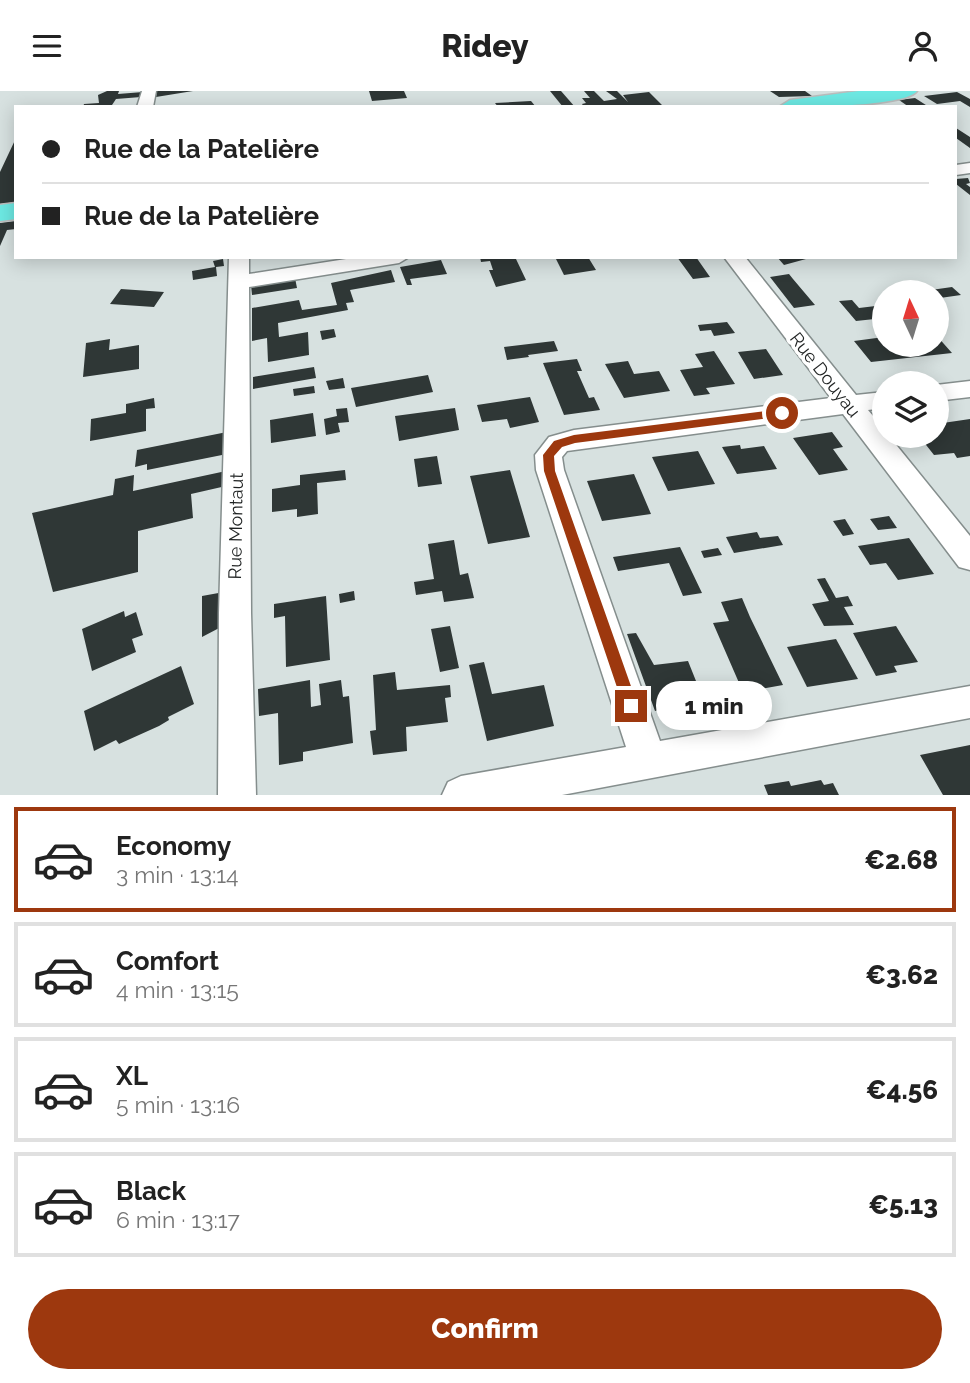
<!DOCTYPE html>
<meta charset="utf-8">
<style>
:root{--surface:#fff;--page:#f6f6f6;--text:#222;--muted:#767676;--line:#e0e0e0;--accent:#9d380e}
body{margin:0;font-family:Raleway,sans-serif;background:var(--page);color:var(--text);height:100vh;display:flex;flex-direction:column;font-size:26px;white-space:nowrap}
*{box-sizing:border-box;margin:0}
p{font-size:23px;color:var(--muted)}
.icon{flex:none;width:38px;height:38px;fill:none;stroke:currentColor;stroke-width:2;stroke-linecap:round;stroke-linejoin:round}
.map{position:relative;height:704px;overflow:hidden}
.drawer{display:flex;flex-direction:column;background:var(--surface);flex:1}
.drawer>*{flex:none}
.top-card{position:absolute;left:14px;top:14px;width:943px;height:154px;border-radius:0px;box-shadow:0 4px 18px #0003;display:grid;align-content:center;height:154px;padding:0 28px;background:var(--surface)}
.needle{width:46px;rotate:356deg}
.fabs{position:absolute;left:872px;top:189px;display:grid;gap:14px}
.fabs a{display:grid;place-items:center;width:77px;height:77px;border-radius:50%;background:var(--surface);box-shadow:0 4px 18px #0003;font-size:35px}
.end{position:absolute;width:32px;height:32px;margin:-16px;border:9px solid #9d380e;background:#fff;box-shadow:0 0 0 4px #fff}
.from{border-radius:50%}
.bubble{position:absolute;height:49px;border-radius:24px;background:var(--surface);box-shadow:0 4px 18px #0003;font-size:23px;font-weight:800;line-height:49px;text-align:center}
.top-card b{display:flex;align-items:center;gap:24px;height:66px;font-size:26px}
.top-card b+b{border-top:2px solid var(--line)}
.top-card i{width:18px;height:18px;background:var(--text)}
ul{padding:12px 0 0;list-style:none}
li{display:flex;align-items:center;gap:21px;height:105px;margin:0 14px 10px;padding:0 14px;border:4px solid var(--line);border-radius:0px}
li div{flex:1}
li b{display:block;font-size:26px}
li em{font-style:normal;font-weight:800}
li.current{border-color:var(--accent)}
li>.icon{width:63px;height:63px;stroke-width:1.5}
.button{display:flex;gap:14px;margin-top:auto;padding:14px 28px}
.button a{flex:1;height:80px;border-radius:42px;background:var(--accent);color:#fff;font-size:28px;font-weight:800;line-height:80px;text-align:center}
header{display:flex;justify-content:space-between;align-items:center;height:91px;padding:0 28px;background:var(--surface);font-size:32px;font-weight:800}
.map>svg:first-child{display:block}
.building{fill:#2f3736}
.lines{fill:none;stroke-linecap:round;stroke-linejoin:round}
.street-casing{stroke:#858e8d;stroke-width:3}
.primary-casing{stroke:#bcbdbd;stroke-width:3}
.street{fill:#fff;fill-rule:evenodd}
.primary{fill:#6de9e3;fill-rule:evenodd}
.route{fill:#9d380e}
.labels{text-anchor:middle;stroke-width:7;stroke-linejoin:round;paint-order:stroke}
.street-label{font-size:18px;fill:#1f2222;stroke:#fff}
</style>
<header><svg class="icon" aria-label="menu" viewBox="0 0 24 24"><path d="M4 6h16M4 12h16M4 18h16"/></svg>Ridey<svg class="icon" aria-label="person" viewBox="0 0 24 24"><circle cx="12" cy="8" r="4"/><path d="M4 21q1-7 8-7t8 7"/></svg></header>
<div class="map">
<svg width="970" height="704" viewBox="0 0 970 704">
<rect width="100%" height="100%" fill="#d7e1e0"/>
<path class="building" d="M107,0H119L118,3L143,1L141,6L116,8L112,14L83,16L84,13L99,12L98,4Z
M157,0H193L156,6Z
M369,0H404L407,7L372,10Z
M550,0H561L575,16H563Z
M584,0H594L604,10L617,8L606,0H617L628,11L623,4L649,1L664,16H584L582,13L586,12L582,7H590Z
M770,0H805L812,5L779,6Z
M957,1L970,8V16L960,10L937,13L924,5Z
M915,7L929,16H909L899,9Z
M531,10L536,16H498L495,12Z
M956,37L970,46V57L956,47Z
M16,47V111L0,113V81Z
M968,87L970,92L966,93L970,96V104L956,93V88Z
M16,130V138L7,139L0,155V132Z
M480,166L516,168L526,189L496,196L489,179H493L490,170L481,171Z
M555,166H588L596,179L564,184Z
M677,166H696L710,186L693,188Z
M777,166H806V168L784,174Z
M223,168L224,175L216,176L217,185L193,189L192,180L215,176L213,170Z
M441,169L447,183L410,188L412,194H407L400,176Z
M391,179L395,191L350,199L354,211L346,212L348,219L278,232L279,246L308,241L309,264L268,271L267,247L252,250V217L299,209L302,219L337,214L331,192Z
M789,183L793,188L815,214L794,217L770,186Z
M295,187L297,197L252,204L251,194Z
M952,196L961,204L940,207L931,199Z
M121,198L164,201L154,216L110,213Z
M852,209L859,217L884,214V227L856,230L839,210Z
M727,231L735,242L714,245L711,239L700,240L698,234Z
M334,238L336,246L322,249L320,240Z
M936,244L952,262L871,271L854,250L884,246V254H936Z
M110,248L109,259L139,254V278L83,286L86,252Z
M554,250L558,260L528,264L529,266L507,269L504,256Z
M766,258L783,284L754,288L738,261Z
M714,260L735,293L706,297L710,303L694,305L680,279L703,276L695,263Z
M577,268L582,280H577L589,307L594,306L600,319L564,324L543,272Z
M628,270L634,283L659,280L670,300L624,307L605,273Z
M314,276L316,287L253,298V286Z
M428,284L433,301L356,316L351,297Z
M343,287L345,297L329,299L326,290Z
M314,295L315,302L294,305L293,298Z
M530,306L539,331L510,337L507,328L482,331L477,314Z
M154,307L155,317L146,318V340L90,350L91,328L126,322V313Z
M347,317L349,331L338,332L340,341L326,344L324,328L337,325L336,318Z
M455,317L459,339L399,350L395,325Z
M313,322L316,345L271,352L270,329Z
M970,328V365L957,367L954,362L934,364L919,345H936V333Z
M227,341V363L147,379V373L135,376L137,359Z
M832,341L843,356L833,358L848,379L819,384L793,347Z
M740,354L741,358L764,355L777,378L737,383L722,356Z
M698,360L715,393L668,400L652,366Z
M437,365L442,393L418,396L414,368Z
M345,379L346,389L317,392L318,423L297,426V418L272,421V398L300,394V384Z
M510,379L530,446L488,453L470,385Z
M226,380V395L191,403L193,427L138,440V481L53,501L32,422L113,404L115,388L134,384L133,400Z
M634,383L651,423L602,430L587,390Z
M889,425L897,437L878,439L870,428Z
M845,428L854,443L843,445L833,430Z
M757,441L760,447L778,445L783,454L734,462L726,446Z
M909,447L934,483L898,489L886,472L870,474L858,455Z
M454,449L460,484L468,482L474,507L444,511L442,500L416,504L414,491L434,488L428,453Z
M680,456L702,502L683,505L669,472L618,480L613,466Z
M718,457L722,464L704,467L701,460Z
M825,487L836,507L848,505L853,515L844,516L854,534L824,535L812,513L829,510L817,488Z
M354,500L355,509L340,512L339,503Z
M224,501L223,535L202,546V505Z
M326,505L330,569L286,576L285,525L274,527V513Z
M742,507L750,526L783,594L743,601L713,532L729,530L721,511Z
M124,520L125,526L136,521L143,544L132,548L136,561L92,580L82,538Z
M450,535L459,577L440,581L431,538Z
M896,535L918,571L894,575L897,581L876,585L853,542Z
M636,542L654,574L688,570L706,615L665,622L663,618L655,620L627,543Z
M836,548L858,588L807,596L787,556Z
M484,571L492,603L544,594L554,635L487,650L469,574Z
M181,575L194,613L168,626L169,629L159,635L119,653L116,649L94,660L84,620Z
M395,581L397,599L450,594L451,606L445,607L448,631L406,636L407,660L373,664L370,640L376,639L373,584Z
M310,589L311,616L321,614L319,593L341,589L343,606L349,605L353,652L303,661V670L279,674L278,622L259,625L258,598Z
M970,654V704H943L920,664Z
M821,689L824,694L833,692L839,704H768L764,694L789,690L791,695Z"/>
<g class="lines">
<g class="street-casing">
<path id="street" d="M142,0H156L153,16H137Z
M970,72V82L956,84V74Z
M229,166H249V183L359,166H409L399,172L249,196L251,522L256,704H218L219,522Z
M724,166H745L856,304L884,301V317L868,319L884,338V345H889L970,445V479L959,476L843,323L567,360L562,366L564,379L660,650L970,595V627L562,704H442L448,691L461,685L626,656L536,379L535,364L549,346L574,339L831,307Z
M970,290V306L936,310V294Z"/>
</g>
<g class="primary-casing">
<path id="primary" d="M859,0H917C905,16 802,16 779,16L790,9Z
M16,112V128L0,130V114Z"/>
</g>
<use href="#street" class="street"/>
<use href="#primary" class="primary"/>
</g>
<path class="route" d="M782,318L786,320V325L575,352L562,356L554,365L555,380L638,615L636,620H625L544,380L543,364L554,350L574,344Z"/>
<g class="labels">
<g class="street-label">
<text transform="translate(825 284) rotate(52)" y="6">Rue Douyau</text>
<text transform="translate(236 435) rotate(-89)" y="6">Rue Montaut</text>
</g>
</g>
</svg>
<div class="fabs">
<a><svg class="needle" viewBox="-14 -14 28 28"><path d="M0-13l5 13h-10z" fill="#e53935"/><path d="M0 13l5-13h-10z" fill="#767676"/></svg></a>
<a><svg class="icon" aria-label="layers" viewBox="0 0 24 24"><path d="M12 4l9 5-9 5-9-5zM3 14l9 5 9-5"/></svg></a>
</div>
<i class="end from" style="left:782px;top:322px"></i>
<i class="end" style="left:631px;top:615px"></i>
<div class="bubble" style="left:656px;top:590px;width:116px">1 min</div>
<div class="top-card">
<b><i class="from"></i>Rue de la Patelière</b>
<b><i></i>Rue de la Patelière</b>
</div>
</div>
<section class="drawer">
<ul>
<li class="current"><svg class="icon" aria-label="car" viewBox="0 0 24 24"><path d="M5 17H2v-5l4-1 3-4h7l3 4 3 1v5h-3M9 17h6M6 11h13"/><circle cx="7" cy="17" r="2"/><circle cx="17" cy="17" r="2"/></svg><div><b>Economy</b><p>3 min · 13:14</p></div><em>€2.68</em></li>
<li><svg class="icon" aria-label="car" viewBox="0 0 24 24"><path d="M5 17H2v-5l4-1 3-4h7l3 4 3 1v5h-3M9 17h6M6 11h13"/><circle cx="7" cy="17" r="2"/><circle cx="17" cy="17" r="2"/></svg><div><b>Comfort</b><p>4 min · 13:15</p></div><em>€3.62</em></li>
<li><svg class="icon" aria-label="car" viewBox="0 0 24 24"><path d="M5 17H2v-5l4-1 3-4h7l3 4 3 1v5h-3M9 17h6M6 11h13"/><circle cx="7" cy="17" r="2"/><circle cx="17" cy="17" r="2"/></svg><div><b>XL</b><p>5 min · 13:16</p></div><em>€4.56</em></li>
<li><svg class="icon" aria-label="car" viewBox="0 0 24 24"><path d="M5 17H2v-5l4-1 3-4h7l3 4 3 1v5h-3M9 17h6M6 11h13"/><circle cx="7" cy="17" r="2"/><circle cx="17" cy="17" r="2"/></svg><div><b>Black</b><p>6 min · 13:17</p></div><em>€5.13</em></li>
</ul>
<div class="button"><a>Confirm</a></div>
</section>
